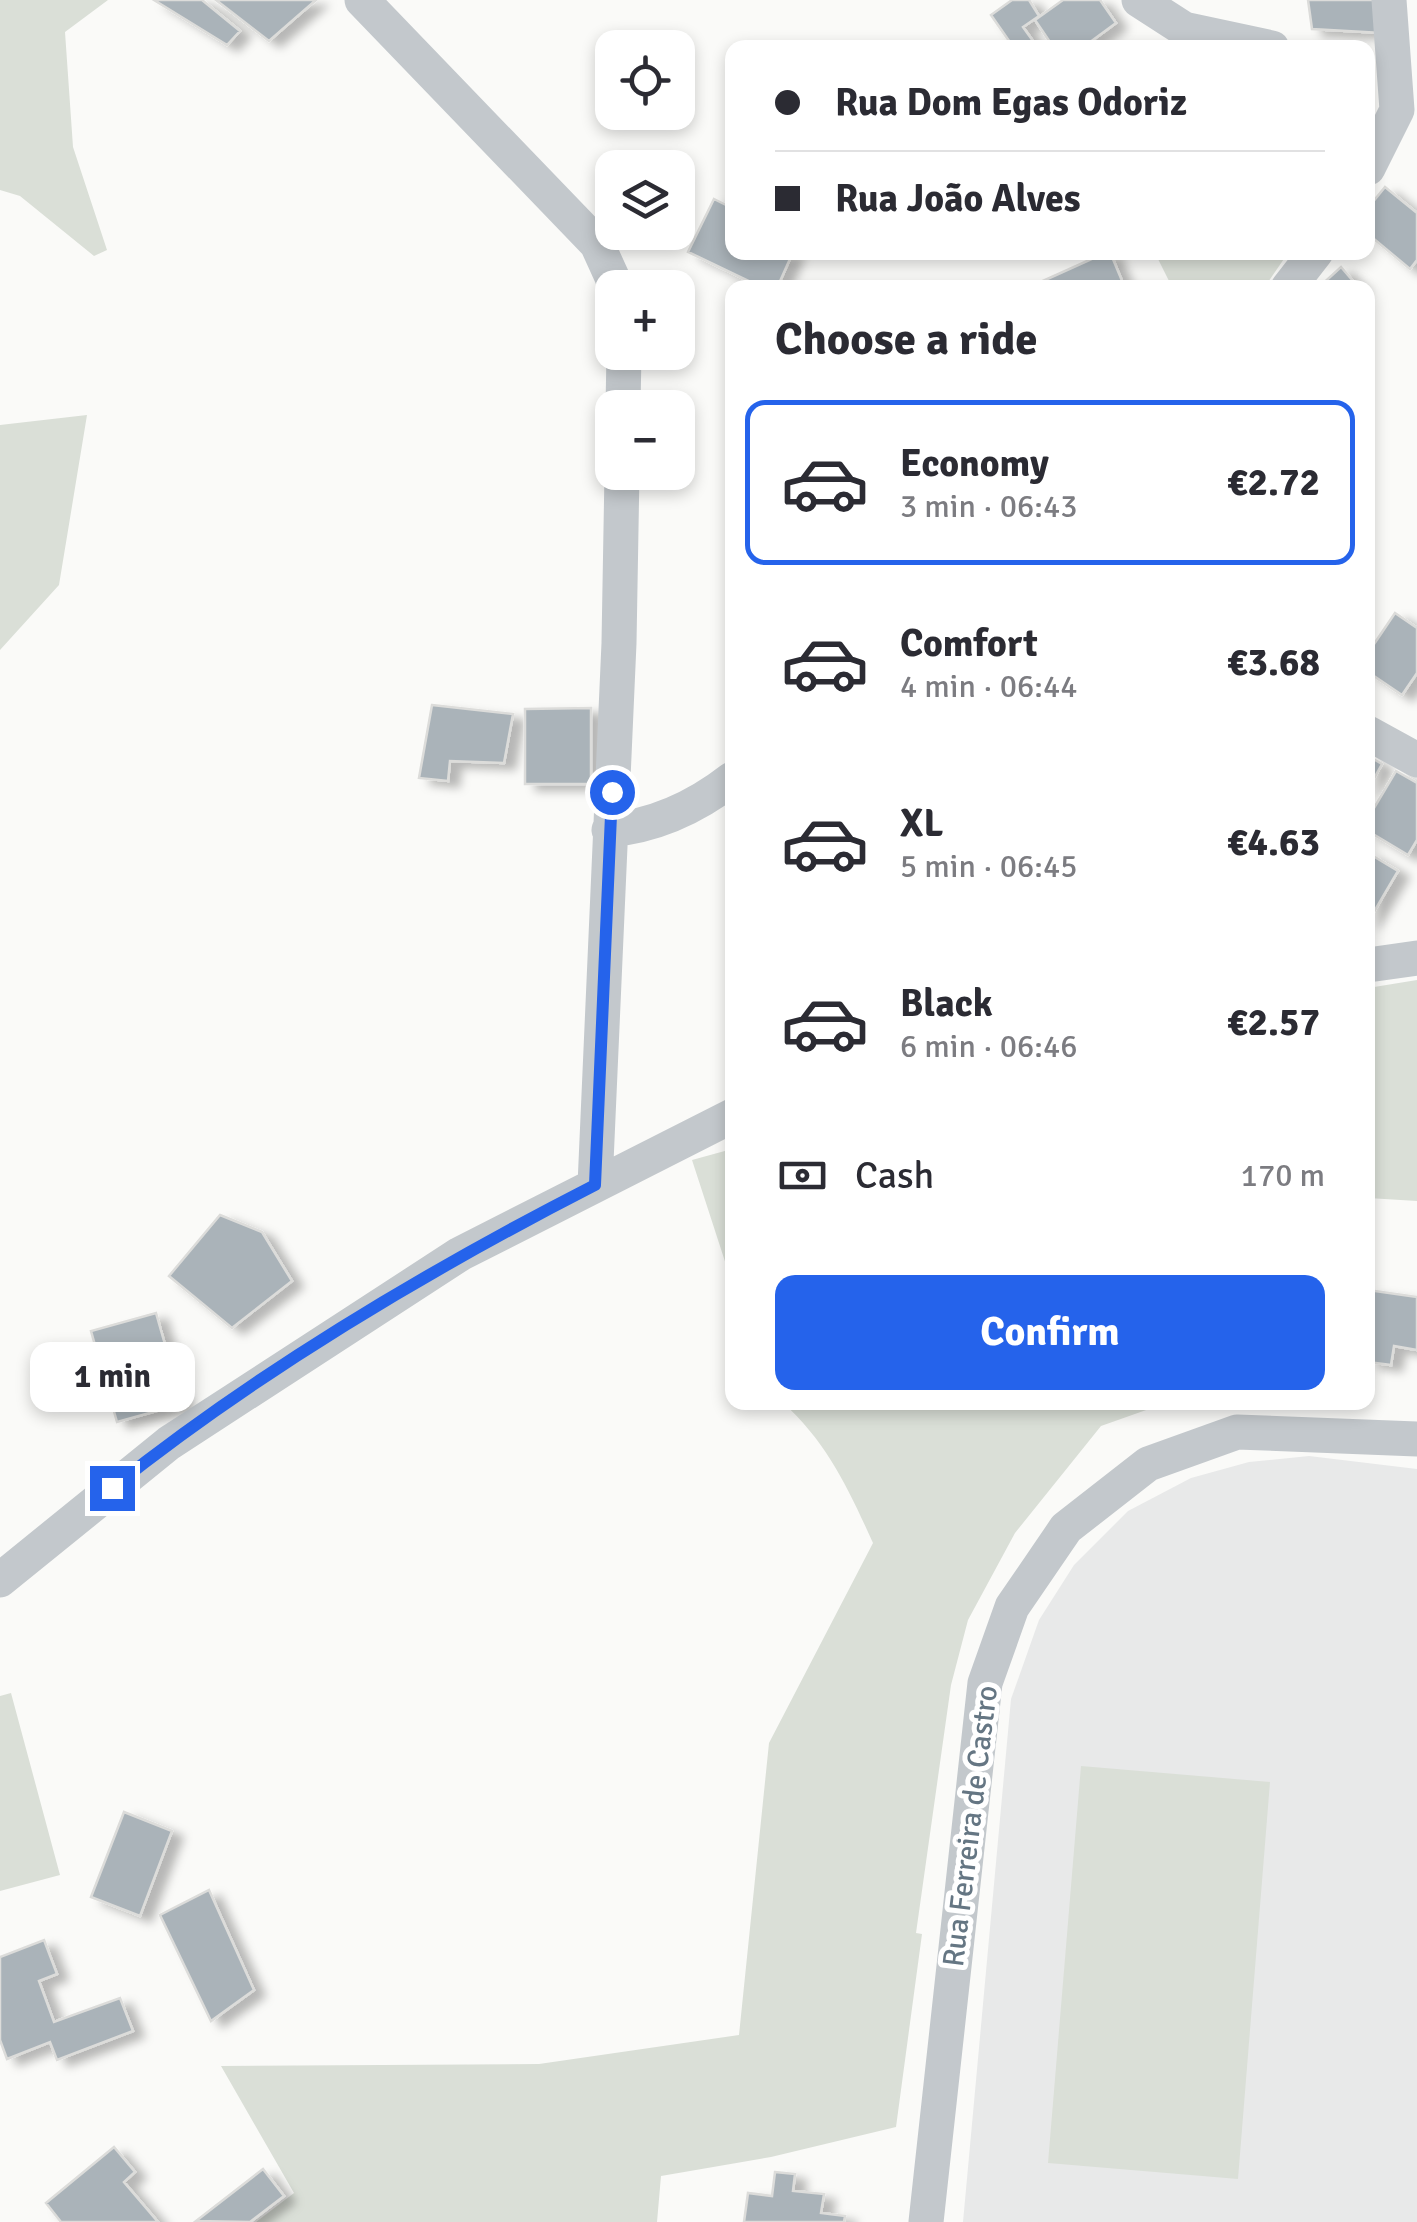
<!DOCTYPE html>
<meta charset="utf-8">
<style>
:root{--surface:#fff;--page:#f7f7f7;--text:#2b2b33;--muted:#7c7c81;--line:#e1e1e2;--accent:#2563eb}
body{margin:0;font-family:Signika,sans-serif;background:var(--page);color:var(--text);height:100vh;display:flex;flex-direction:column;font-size:38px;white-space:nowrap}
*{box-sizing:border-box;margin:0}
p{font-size:32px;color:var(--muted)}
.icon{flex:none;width:55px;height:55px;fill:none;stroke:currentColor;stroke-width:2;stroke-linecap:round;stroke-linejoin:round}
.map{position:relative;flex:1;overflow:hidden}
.drawer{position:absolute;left:725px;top:280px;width:650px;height:1130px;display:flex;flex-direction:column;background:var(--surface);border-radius:20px;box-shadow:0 5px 15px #0003}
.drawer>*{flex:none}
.banner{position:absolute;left:725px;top:40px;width:650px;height:220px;border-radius:20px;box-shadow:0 5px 15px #0003;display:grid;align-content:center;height:220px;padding:0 50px;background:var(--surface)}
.fabs{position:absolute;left:595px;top:30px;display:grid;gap:20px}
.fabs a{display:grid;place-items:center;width:100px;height:100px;border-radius:20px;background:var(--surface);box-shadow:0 5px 15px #0003;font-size:50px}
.end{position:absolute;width:45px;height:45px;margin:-22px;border:12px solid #2563eb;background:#fff;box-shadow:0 0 0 5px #fff}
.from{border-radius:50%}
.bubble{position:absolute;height:70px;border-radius:20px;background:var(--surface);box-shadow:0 5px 15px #0003;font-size:32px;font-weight:700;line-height:70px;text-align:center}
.banner b{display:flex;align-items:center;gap:35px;height:95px;font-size:38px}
.banner b+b{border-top:2px solid var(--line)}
.banner i{width:25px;height:25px;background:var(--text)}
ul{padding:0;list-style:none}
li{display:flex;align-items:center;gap:30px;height:165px;margin:0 20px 15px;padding:0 30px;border:5px solid transparent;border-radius:20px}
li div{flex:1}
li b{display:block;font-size:38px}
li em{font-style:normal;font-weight:700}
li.current{border-color:var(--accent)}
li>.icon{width:90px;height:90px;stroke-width:1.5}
h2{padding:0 50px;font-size:45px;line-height:120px}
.pay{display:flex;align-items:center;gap:25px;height:110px;padding:0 50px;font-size:38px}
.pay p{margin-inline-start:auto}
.cta{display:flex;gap:20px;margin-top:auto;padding:20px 50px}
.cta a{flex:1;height:115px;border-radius:20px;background:var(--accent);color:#fff;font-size:40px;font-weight:700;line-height:115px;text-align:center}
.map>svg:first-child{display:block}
.built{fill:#e8e9e9}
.green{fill:#dadfd7}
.building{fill:#aab3b9;stroke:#dcdcda;stroke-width:2.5;filter:url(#shadow)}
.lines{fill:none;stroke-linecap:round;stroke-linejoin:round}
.street{stroke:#c3c8cc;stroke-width:35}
.route{stroke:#2563eb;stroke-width:12}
.labels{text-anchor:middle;stroke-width:10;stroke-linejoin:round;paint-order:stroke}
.street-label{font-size:30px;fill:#657683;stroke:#fff}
</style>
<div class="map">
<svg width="1417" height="2222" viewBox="0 0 1417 2222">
<defs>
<filter id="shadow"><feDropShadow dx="11" dy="6" stdDeviation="5" flood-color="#0004"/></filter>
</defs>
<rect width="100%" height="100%" fill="#fafaf8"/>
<path class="built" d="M1309,1456L1417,1469V2222H963L1011,1699L1039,1620L1074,1565L1128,1511L1191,1478L1249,1462Z"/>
<path class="green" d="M0,0H108L65,32L73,147L107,250L94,256L20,196L0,190Z
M1155,253H1288L1264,288L1172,287Z
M87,415L59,585L0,650V425Z
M1417,980V1201L1368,1198V988Z
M732,1149V1283L692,1160Z
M783,1403H1166L1101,1426L1015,1533L968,1620L951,1685L916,1933L922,1934L896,2127L771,2157L661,2176L657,2222H256L294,2193L221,2066L539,2064L739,2035L769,1743L873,1543C849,1490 827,1442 783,1403Z
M11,1693L60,1875L0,1891V1696Z
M1081,1766L1270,1782L1238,2179L1048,2163Z"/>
<path class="building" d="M154,0H202L240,31L227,45Z
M216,0H316L269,41Z
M1012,0H1029L1039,16L1023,27L1038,48H1014L991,15Z
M1063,0H1100L1116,23L1082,48H1054L1035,20Z
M1308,0H1377L1382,33L1312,29Z
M1385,187L1417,213V260L1410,269L1368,234V208Z
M714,199L732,208V252H793L777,288H763L688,252Z
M1110,252L1125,288L1034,285L1107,252Z
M1341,267L1359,288H1318Z
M1395,613L1417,628V673L1402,695L1368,672V653Z
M432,705L513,714L504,763L450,761L448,781L419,778Z
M591,708V784H525V709Z
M1368,756L1382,764L1368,789Z
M1396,771L1417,783V840L1408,855L1368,831V818Z
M1368,853L1398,871L1368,922Z
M220,1215L262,1232L292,1281L232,1328L169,1276Z
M1368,1290L1417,1297V1350L1394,1346L1391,1365L1368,1362Z
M156,1313L182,1404L117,1422L91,1331Z
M124,1812L172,1831L140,1916L91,1897Z
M209,1890L254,1990L211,2021L160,1915Z
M44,1940L57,1974L39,1981L54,2022L120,1998L133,2031L57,2060L50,2042L7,2059L0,2040V1957Z
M114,2147L135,2172L124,2182L158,2222H61L46,2203Z
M263,2169L284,2196L250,2222L196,2221Z
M775,2172L795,2174L793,2191L824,2194L821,2213L845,2216L844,2222H744L748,2193L772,2196Z"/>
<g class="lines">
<path class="street" d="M362,0L597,244L617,288
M1139,0L1184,29L1272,48
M1368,168L1397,110L1389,0
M1288,288L1316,252
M623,408L624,352
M1368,733L1417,760
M609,830C655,826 696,807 732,779
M1368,965L1417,958
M595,1185L619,643L622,472
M0,1580L169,1443L460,1254L732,1116
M926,2222L985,1683L1012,1607L1066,1528L1148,1464L1237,1432L1417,1439"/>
</g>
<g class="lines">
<path class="route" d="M112,1488C260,1370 427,1271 595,1185L612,792"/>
</g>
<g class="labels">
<g class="street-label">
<text transform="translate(970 1826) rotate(-83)" y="10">Rua Ferreira de Castro</text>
</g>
</g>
</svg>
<div class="fabs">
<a><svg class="icon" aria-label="locate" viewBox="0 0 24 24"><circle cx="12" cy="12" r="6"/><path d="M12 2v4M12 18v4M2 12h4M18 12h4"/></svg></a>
<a><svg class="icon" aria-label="layers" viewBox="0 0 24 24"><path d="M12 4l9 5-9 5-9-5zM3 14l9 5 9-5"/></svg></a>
<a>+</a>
<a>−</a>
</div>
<i class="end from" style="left:612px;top:792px"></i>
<i class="end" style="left:112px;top:1488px"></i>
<div class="bubble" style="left:30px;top:1342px;width:165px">1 min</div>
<div class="banner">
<b><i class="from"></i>Rua Dom Egas Odoriz</b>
<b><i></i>Rua João Alves</b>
</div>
<section class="drawer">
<h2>Choose a ride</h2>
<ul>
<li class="current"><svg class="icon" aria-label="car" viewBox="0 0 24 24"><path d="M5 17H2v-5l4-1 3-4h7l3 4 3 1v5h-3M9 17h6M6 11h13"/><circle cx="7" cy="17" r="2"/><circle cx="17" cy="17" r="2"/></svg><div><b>Economy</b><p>3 min · 06:43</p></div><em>€2.72</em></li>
<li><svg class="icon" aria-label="car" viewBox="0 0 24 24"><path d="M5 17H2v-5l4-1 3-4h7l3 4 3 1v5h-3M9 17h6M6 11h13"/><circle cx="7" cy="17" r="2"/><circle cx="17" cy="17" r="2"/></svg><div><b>Comfort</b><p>4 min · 06:44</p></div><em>€3.68</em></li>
<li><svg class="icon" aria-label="car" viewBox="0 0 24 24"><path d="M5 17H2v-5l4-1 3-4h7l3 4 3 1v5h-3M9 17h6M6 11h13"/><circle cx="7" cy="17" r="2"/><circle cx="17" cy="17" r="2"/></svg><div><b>XL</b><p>5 min · 06:45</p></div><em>€4.63</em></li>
<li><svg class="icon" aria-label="car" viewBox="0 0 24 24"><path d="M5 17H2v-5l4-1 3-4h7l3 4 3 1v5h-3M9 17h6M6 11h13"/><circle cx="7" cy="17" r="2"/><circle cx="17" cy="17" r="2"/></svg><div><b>Black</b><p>6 min · 06:46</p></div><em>€2.57</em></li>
</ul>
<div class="pay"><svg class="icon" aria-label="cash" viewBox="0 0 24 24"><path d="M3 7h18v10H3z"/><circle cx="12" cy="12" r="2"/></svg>Cash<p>170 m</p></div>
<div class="cta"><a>Confirm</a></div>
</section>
</div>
